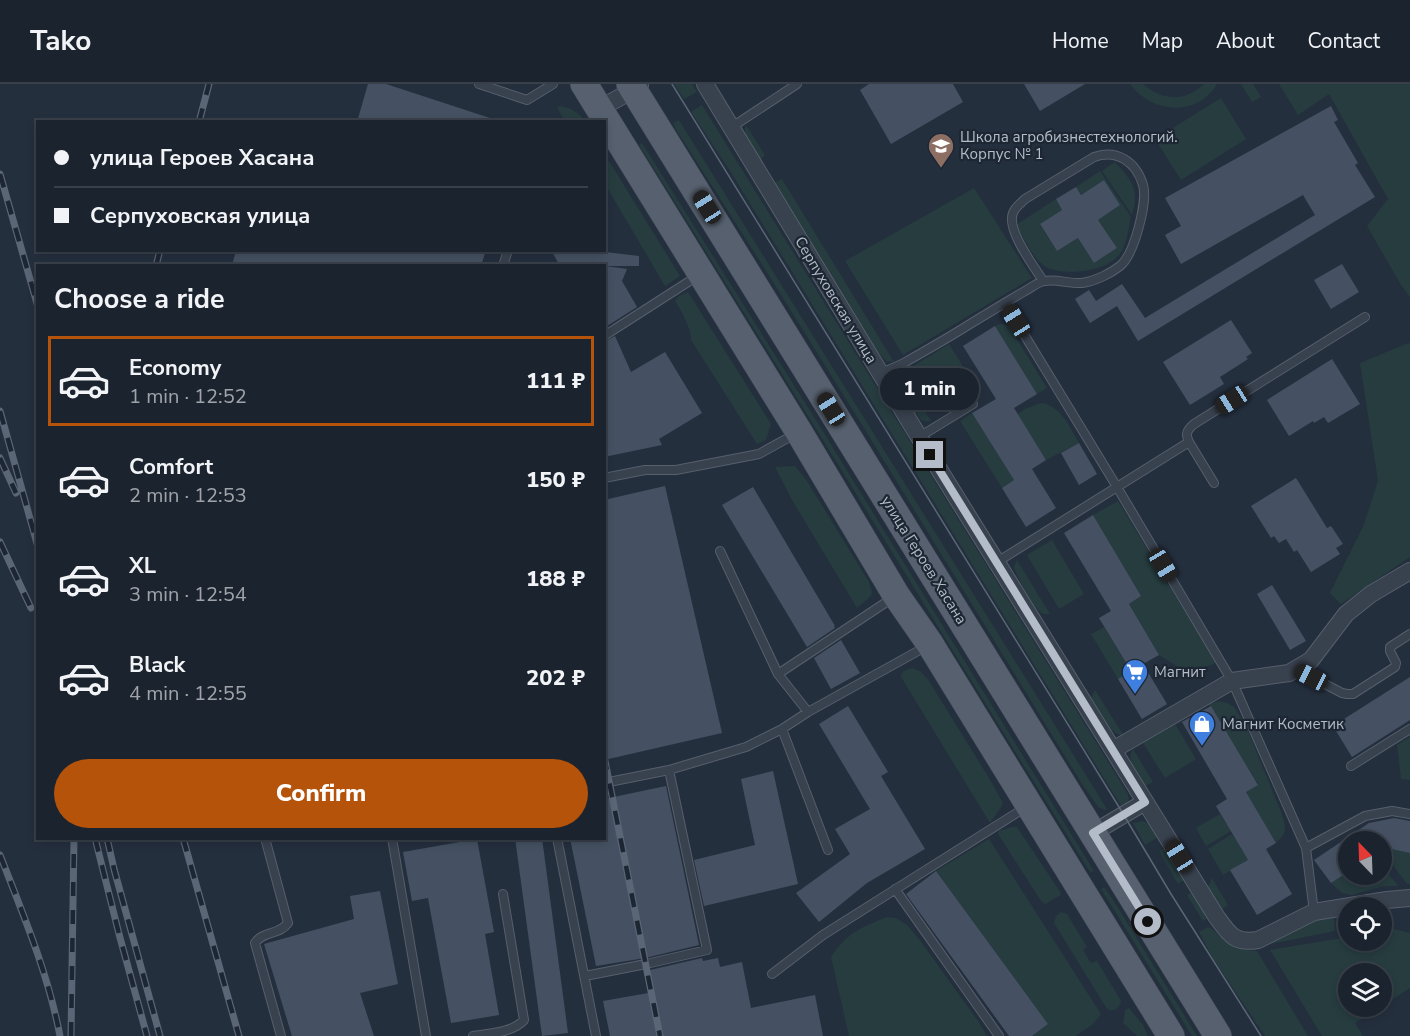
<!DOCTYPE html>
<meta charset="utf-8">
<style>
:root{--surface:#1b232e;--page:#242b36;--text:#f1f3f6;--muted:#a0a4aa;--line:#39404a;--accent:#b45309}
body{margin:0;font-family:"Nunito Sans",sans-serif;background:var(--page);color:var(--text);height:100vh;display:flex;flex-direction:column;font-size:22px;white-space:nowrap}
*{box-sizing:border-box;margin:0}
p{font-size:20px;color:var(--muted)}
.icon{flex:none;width:33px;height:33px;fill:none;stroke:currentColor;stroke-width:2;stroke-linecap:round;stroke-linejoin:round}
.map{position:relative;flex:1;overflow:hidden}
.drawer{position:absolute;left:36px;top:180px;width:570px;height:576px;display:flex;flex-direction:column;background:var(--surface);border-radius:0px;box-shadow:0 3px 9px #0003,0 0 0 2px var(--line)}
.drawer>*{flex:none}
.top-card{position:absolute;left:36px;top:36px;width:570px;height:132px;border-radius:0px;box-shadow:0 3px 9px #0003,0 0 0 2px var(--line);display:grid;align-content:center;height:132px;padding:0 18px;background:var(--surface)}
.needle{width:39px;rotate:337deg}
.tools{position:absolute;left:1338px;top:747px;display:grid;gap:12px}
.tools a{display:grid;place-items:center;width:54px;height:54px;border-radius:50%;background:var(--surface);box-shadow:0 3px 9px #0003,0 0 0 2px var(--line);font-size:30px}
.end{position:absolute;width:27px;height:27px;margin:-14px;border:8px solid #b4bcc9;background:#111;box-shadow:0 0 0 3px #111}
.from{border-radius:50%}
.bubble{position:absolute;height:42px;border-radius:21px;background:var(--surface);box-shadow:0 3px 9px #0003,0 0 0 2px var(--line);font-size:20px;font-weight:800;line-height:42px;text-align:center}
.car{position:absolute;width:18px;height:36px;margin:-18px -9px;border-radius:8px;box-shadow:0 0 4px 2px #0007;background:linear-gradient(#222 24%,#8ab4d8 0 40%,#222 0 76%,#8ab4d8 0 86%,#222 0)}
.top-card b{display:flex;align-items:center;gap:21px;height:57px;font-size:22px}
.top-card b+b{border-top:2px solid var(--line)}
.top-card i{width:15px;height:15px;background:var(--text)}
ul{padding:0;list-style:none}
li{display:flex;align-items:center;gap:18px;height:90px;margin:0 12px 9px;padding:0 6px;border:3px solid transparent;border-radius:0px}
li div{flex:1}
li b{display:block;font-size:22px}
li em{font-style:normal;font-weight:800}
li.active{border-color:var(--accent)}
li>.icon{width:54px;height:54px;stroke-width:1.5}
h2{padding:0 18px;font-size:27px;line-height:72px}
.action{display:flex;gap:12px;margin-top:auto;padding:12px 18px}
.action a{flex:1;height:69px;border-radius:36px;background:var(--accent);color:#fff;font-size:24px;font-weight:800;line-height:69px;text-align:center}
header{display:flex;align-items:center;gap:36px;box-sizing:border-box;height:84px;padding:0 30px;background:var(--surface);border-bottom:2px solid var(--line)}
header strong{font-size:28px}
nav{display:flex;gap:33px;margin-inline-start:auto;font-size:21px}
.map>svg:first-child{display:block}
.green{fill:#263c3f}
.building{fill:#455162}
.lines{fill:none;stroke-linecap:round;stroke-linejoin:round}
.lane-casing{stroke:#565f6c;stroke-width:10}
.street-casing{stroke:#565f6c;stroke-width:18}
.primary-casing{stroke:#414a57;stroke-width:28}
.lane{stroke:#38414e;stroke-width:8}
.street{stroke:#38414e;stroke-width:16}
.primary{stroke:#56606e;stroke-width:27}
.tram{stroke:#5a6575;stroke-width:1.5}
.rail-casing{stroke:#5a6575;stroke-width:7}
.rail{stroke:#1d2633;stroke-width:4.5;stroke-dasharray:14;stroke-linecap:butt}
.route{stroke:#b4bcc9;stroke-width:8}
.labels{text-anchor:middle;stroke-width:4.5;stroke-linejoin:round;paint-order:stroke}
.poi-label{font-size:15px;fill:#b4bcc9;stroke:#1d2633;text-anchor:start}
.street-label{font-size:15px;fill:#b4bcc9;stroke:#1d2633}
</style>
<header>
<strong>Tako</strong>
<nav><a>Home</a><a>Map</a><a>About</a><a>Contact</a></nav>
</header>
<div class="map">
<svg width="1410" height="952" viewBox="0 0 1410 952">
<rect width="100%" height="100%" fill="#242f3e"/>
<path class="green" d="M674,0H692L697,8L684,15Z
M1130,0H1143C1163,17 1185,18 1204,0H1217C1197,34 1151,29 1130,0Z
M1241,0H1253L1261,13L1252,18Z
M1279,0H1410V213L1401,201L1367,142L1388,115L1329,10L1298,31Z
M1221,14L1246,55L1181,96L1155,55Z
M702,21L1128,710C1129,716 1130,722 1123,725L730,87L691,28Z
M560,22C570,24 579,28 585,37H565L557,24Z
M679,36L1107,725L1105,726L1098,723L1082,700L864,344L763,182L675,44L673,39Z
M746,41L765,71L761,75L757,73C751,63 742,53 746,41Z
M642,59L814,333L1094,787L1090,788C939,546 791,302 639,61Z
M609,77L680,192L665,202L605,100V80Z
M1115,78C1132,97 1140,105 1132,131L1102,87Z
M1100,87L1131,133C1129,143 1127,156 1123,165C1112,188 1066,193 1046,183C1034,177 1023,152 1016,141L1056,115L1062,126L1040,141L1057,167L1078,154L1094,179L1117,164L1098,136L1120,121L1104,96L1081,111L1076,103Z
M782,95L894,278L886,277L878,268L773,99Z
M974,104L1032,194L903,271L845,177Z
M688,208L771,340L766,356L757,360L691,256C690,242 683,230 675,217L679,212Z
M1000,240L1007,241L1009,242L1047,304L1037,310L995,242Z
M1410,259V473L1341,520L1330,509L1363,443L1378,397L1360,279L1406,260Z
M949,260L976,303L939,327L912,283Z
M903,291L931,337H925L921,336L901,305L899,297Z
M1041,319C1061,321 1070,344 1079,359L1046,376L1022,338L1012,334L1025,325Z
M972,329L1014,396L1002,404L960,337Z
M795,382L807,397L869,498L872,508L871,512L857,524L792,416L775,383Z
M1118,417L1216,579L1188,589L1159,571L1129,520L1141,512L1093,431Z
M1052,456L1084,510L1059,525L1027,471Z
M1017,476L1050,530C1045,530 1044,531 1040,528C1034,523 1016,492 1014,483Z
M1104,543L1131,587L1118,595L1091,550Z
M912,584L920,587L927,594L986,689L1003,719L1002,722L990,739L901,593V590L904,587Z
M1095,606L1124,652C1109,651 1099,626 1091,614Z
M1220,617L1227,619L1234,623L1246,642L1281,728C1286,742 1288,749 1276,759L1246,708L1258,700L1209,620Z
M1175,640L1196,675L1165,694L1143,659Z
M1410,653V696L1401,695L1397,661Z
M1133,665L1153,698L1145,702C1138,691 1125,677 1133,665Z
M1220,730L1231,747L1206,762L1196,744Z
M1142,737C1151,739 1155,745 1160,752L1145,761L1133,739Z
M1012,743H1017L1061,809V811L1047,819L1045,820L1041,817L998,750L999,747Z
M1232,750L1248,776L1223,791L1208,765Z
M989,755L1101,930L1093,940L1076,952H1032L1048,940L936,787Z
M1166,763L1185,795L1178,800L1159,767Z
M1387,764L1410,769V800H1407L1382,767Z
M1382,781L1398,802H1384L1352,811L1342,809L1331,799L1348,788V790H1382Z
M1212,794L1228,821L1222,825L1208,803Z
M1104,803L1112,814L1197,952H1192L1101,805Z
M1193,808L1209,833L1203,837L1187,811Z
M1061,828L1067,830L1087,863L1083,866L1091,879L1097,877L1121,917C1120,923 1114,929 1107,925L1054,839L1056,832Z
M1334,831L1335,847L1270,860L1274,855L1312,835Z
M887,833L896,834L907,841L919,855L978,937L987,952H849L831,873C848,848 860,844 887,833Z
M1208,843C1214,845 1215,848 1220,852C1230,863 1242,866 1257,867L1308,952H1265L1214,876L1199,848Z
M1394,845L1410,849V904L1382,922V890H1348V922L1381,923L1355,939L1363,952H1322L1270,866L1348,853V856H1382V847Z
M1129,924L1143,941L1148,952H1137L1123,939L1125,926Z"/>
<path class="building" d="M368,0H386L493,35V38H357Z
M869,0H953L963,18L891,60L860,6Z
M1024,0H1085L1040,27Z
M1331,22L1338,36L1334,38L1358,79L1355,81L1375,113L1138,257L1117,222L1090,239L1075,215L1089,206L1096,217L1122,200L1145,234L1315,131L1303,111L1181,180L1165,151L1181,142L1165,114Z
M1104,96L1120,121L1098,136L1117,164L1094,179L1078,154L1057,167L1040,140L1062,126L1056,115L1076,103L1081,111Z
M236,166H486L481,182H232Z
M551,166H606L605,168L639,172V182H605L627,185L622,197L637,223L604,244V182H560Z
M1342,180L1359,208L1331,225L1314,196Z
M1231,236L1252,269L1246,273L1248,275L1220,293L1224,300L1190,321L1163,278Z
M995,242L1037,310L1014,324L1046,376L1032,385L1056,424L1026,443L1002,404L1014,396L972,329L996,315L963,262Z
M615,252L631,288L665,268L702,329L659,355L662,361L604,373V258Z
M1332,275L1360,320L1328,339L1324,333L1314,339L1313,337L1289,352L1267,316Z
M1079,359L1097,390L1079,401L1061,369Z
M1296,394L1327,444L1331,442L1343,460L1336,464L1340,470L1311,488L1297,466L1294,468L1286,455L1279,459L1274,452L1271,454L1251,422Z
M665,402L722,649L604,676V416Z
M753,403L835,542H834L835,544L807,563L722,421Z
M1093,431L1141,512L1129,520L1159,571L1143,580L1167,620L1142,635L1118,595L1131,587L1099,534L1111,527L1064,449Z
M1272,501L1306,557L1290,566L1257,510Z
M841,556L860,589L831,605L814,574Z
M1410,593V636L1352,673L1333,642Z
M848,622L888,688L881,692L925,765L867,799L819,838L796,809L850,770L835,745L870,725L819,640Z
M1211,622L1258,701L1246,708L1276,759L1266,765L1292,810L1257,831L1230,786L1248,776L1216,722L1227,715L1182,638Z
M773,687L798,800L704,822L694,776L755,761L741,695Z
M666,702L699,861L645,874L596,882L570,754H604V715Z
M1394,734L1410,737V769L1382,763V758H1348V788L1331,799L1314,776L1369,739Z
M515,754H542L568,949L542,952Z
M477,755L494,848L485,850L499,931L451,939L428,814L412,817L403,768Z
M936,787L1048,940L1032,952H1009L906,810Z
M380,807L398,900L360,909L374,952H292L264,860L354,835L350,812Z
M702,874L703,877L718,874L720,883L742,878L751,924L815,911L823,952H610L603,917L654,908L650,886Z"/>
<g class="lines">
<g class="lane-casing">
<path id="lane" d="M479,0L527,16L553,0
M732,43L797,0
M503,182L508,166
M1005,219L1117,403L1232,597L1306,764
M604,252L699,191
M881,289L902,280C925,267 948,254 970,240C988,229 1006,218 1025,207C1031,204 1039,197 1045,197C1057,195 1070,200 1082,199C1095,197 1110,190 1120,182C1134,171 1148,118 1143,101C1136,77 1116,65 1094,73L1025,115C1021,119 1015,123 1013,129C1006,146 1034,182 1043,197
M919,353L973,320
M1189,358L1214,399
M604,394L645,386H676L759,370L795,350
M720,467L778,590L808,628L927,562
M997,478L1189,358C1185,350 1187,346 1194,340L1365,233
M1296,585L1342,609L1347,610H1353L1395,583L1396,579L1390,567V563L1410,550
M778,590L894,513
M782,645L828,766
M1351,682L1410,645
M604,699L669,686L746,663L782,645L808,628
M265,754L288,839C280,851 262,847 255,859L281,952
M392,754L426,952
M557,754L596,952
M895,805L999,952
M1314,828L1306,764L1365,732L1392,727L1410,730
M772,890L823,851L1026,723
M585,892L646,880L707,866L669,686
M473,952C490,949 512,949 524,936L503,810"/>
</g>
<g class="street-casing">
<path id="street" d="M705,0L919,353L1216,832C1229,850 1234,860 1258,856L1314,828L1387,816L1410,814
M599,25L640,2
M1113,666L1232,597L1289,589L1311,576L1346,530L1371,510L1410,487
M1093,749L1145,718"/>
</g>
<g class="primary-casing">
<path id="primary" d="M584,0L799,348L896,511L930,560L1171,952
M630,0L1218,952"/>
</g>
<use href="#lane" class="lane"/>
<use href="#street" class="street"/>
<use href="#primary" class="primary"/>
<path class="tram" d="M672,0L1119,723L1171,810L1261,952"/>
<g class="rail-casing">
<path id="rail" d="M199,38L209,0
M0,90L38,223
M156,182L160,166
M0,327L38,463
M0,374L16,409
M0,458L31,524
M604,672L660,952
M95,754L119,850L147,952
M107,754L114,785L160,952
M183,754L239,952
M0,771C23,830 48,889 60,952
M71,952L74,754"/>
</g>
<use href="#rail" class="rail"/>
</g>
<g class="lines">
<path class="route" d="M930,371L1145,718L1093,749L1148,838"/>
</g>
<defs>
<g id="school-pin" transform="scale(1.35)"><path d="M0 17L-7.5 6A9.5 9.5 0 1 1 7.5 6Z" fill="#8d6e63" stroke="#1d2633"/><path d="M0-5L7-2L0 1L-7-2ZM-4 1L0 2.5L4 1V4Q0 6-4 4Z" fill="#fff"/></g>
<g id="supermarket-pin" transform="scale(1.35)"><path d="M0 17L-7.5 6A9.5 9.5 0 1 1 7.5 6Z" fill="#3f7fe0" stroke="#1d2633"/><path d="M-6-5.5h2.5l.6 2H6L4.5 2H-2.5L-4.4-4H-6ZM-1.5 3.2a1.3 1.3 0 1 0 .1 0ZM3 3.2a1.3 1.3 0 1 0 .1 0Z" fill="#fff"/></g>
<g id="shop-pin" transform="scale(1.35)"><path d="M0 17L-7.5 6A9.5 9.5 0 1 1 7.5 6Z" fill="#3f7fe0" stroke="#1d2633"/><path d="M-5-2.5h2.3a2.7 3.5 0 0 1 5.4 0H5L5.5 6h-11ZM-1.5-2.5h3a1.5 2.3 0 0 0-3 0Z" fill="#fff"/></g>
</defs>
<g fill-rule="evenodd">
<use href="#school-pin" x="941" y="62"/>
<use href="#supermarket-pin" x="1135" y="588"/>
<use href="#shop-pin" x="1202" y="640"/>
</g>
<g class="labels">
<g class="poi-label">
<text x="960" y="58">Школа агробизнестехнологий.<tspan x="960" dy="17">Корпус № 1</tspan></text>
<text x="1154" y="593">Магнит</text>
<text x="1222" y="645">Магнит Косметик</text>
</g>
<g class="street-label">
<text transform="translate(836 216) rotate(59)" y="5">Серпуховская улица</text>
<text transform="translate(924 476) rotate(58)" y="5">улица Героев Хасана</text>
</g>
</g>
</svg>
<div class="tools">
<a><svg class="needle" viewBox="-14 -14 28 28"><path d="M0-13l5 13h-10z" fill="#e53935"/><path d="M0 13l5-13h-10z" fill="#a0a4aa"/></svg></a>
<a><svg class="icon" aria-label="locate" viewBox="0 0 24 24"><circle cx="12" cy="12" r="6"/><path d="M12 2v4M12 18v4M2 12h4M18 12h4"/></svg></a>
<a><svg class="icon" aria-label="layers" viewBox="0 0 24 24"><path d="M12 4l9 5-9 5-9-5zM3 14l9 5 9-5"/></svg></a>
</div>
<i class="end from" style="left:1148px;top:838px"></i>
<i class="end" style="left:930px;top:371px"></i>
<div class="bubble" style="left:880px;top:284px;width:99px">1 min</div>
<i class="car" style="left:707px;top:123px;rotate:328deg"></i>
<i class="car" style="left:1016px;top:237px;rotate:328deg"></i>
<i class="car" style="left:1232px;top:316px;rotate:238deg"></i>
<i class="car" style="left:831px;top:325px;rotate:328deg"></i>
<i class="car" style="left:1163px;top:481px;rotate:149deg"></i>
<i class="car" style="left:1311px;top:593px;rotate:297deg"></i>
<i class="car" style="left:1179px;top:772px;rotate:328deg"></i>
<div class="top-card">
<b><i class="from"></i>улица Героев Хасана</b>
<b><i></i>Серпуховская улица</b>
</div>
<section class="drawer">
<h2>Choose a ride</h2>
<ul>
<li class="active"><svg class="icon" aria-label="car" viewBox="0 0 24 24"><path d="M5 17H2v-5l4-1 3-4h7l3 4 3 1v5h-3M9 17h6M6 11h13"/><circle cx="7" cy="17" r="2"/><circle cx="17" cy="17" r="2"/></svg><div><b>Economy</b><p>1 min · 12:52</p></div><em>111 ₽</em></li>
<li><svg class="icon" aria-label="car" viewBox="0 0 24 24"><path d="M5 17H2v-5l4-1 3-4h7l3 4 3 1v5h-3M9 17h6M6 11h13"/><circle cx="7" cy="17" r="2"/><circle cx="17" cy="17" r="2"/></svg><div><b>Comfort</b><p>2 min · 12:53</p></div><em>150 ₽</em></li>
<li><svg class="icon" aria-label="car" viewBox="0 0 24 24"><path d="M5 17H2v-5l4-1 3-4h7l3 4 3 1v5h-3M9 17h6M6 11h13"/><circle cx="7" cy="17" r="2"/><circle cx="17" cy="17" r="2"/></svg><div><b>XL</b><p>3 min · 12:54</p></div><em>188 ₽</em></li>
<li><svg class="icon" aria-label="car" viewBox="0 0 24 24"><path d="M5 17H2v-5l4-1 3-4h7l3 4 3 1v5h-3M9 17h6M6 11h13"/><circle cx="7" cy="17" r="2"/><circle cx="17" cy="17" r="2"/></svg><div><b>Black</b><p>4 min · 12:55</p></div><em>202 ₽</em></li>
</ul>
<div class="action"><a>Confirm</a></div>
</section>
</div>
